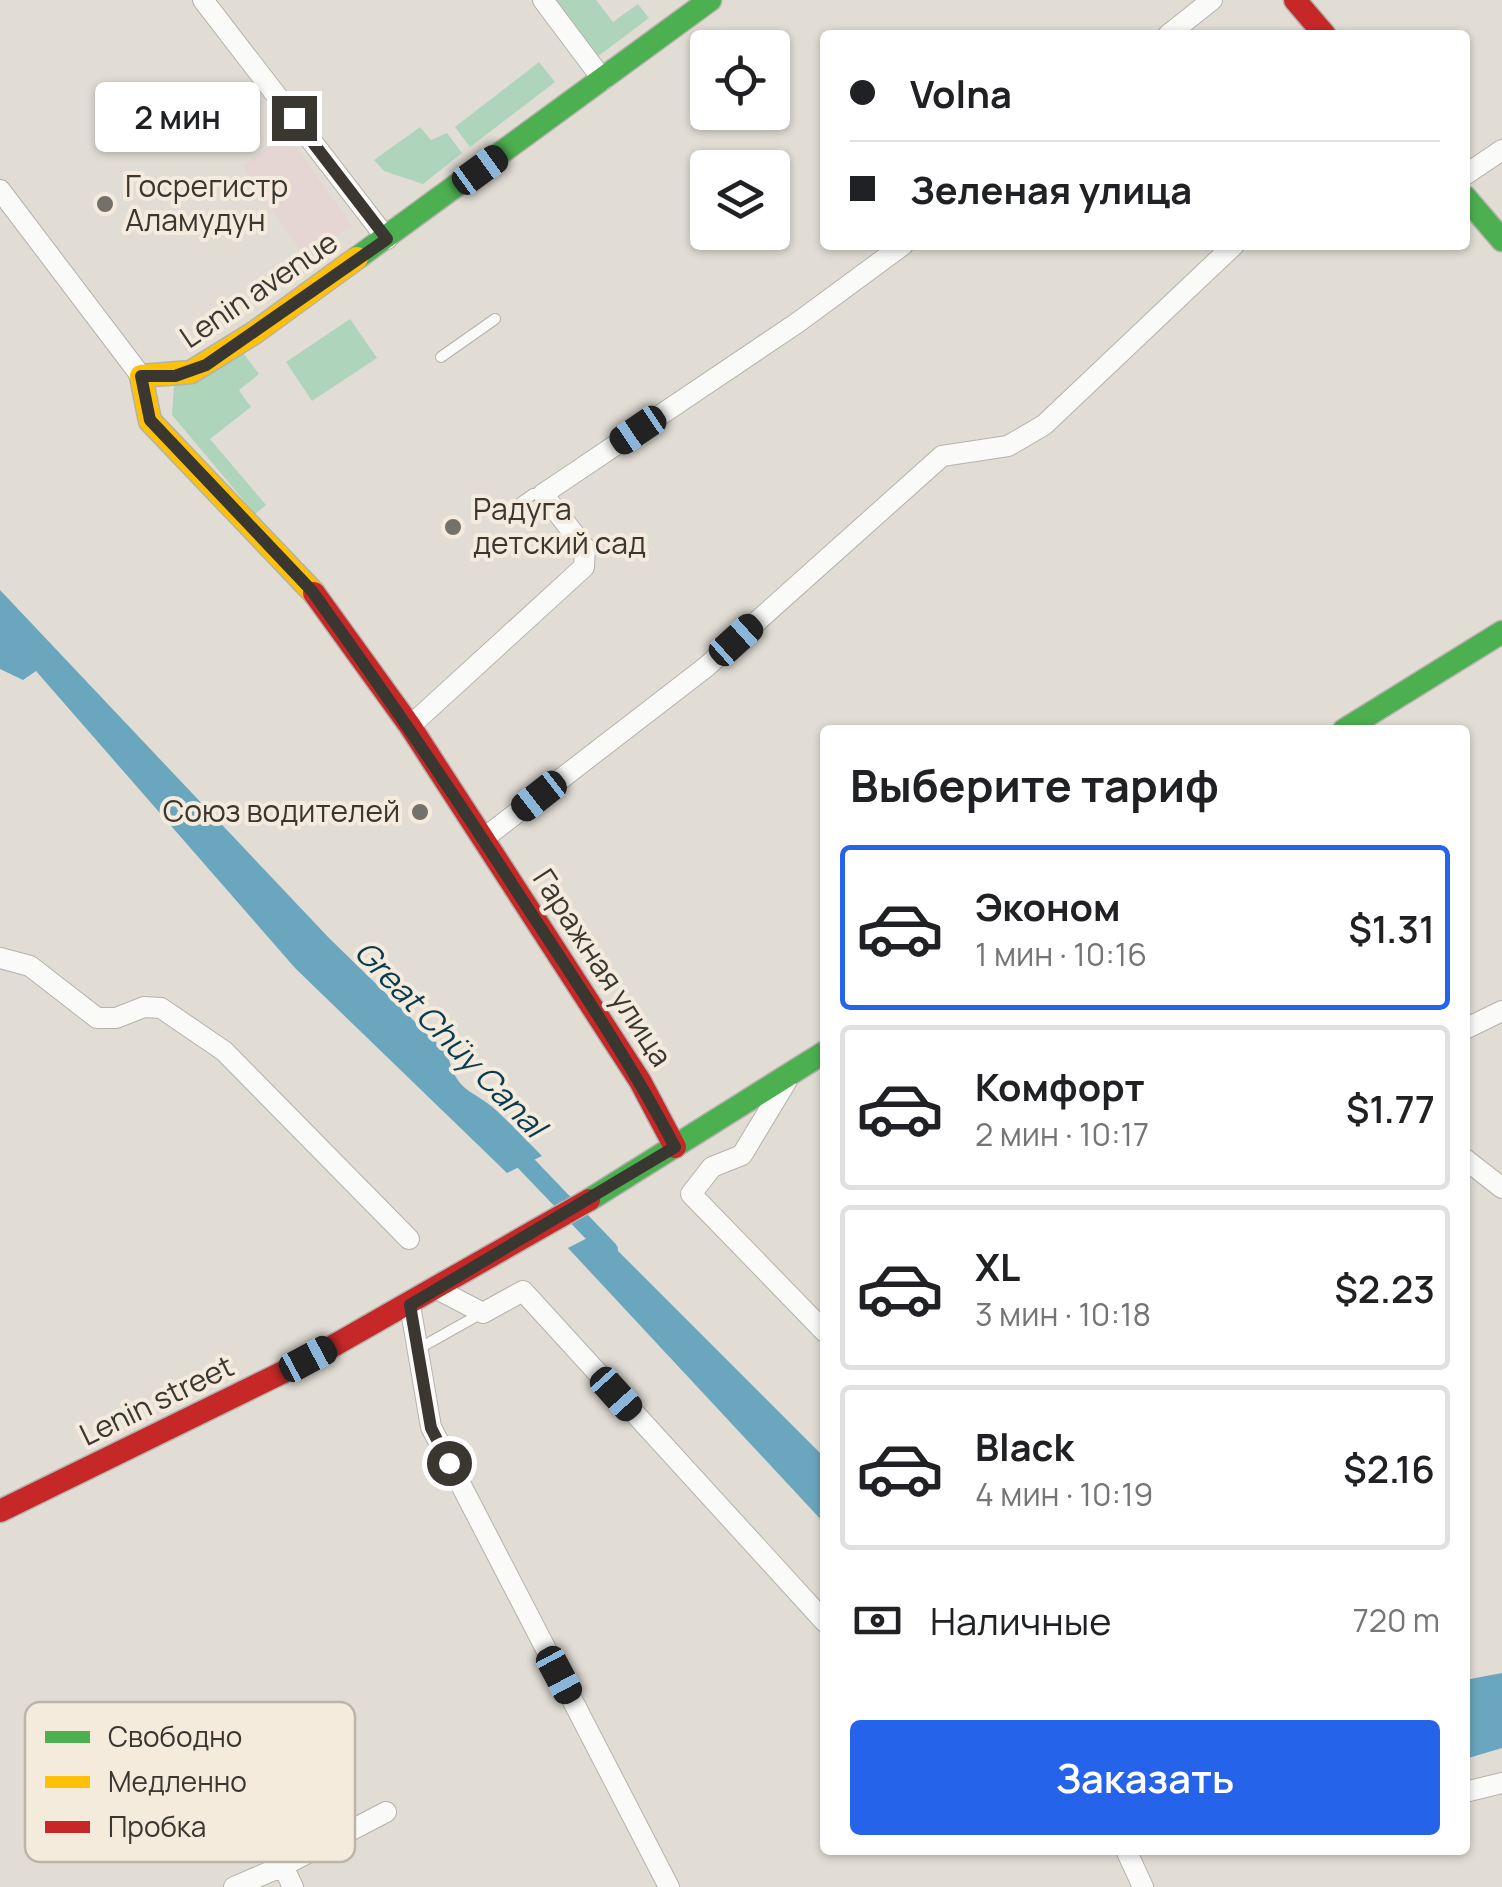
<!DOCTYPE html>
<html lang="ru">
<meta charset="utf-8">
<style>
:root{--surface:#fff;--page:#f6f6f6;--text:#202124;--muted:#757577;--line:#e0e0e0;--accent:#2563eb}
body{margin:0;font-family:Manrope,sans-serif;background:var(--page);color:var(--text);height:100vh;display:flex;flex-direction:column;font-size:38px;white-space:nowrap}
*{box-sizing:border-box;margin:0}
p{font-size:32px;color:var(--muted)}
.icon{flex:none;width:55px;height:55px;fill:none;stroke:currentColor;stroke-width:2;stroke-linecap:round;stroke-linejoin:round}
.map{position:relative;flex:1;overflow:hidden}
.sheet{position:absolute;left:820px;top:725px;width:650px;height:1130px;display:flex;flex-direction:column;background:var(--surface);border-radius:10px;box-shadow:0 2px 8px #0004}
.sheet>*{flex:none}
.hud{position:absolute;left:820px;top:30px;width:650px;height:220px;border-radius:10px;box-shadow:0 2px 8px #0004;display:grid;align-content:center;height:220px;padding:0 30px;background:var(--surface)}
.fabs{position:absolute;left:690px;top:30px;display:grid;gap:20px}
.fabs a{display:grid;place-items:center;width:100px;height:100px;border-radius:10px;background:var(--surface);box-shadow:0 2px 8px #0004;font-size:50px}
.end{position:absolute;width:45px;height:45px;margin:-22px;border:12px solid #3a3731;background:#fff;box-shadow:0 0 0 5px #fff}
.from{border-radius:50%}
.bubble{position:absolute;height:70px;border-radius:10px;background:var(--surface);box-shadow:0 2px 8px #0004;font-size:32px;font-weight:600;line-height:70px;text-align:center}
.car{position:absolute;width:30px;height:60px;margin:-30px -15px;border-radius:12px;box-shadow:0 0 8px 2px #0007;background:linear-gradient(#222 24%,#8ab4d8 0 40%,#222 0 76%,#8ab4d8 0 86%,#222 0)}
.hud b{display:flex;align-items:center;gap:35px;height:95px;font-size:38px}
.hud b+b{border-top:2px solid var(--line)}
.hud i{width:25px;height:25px;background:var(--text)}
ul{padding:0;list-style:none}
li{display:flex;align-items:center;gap:30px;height:165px;margin:0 20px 15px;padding:0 10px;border:5px solid var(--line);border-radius:10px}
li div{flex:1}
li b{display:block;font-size:38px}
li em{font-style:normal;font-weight:600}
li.current{border-color:var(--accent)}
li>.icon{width:90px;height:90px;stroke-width:1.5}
h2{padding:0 30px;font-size:45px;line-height:120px}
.pay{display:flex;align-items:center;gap:25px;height:110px;padding:0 30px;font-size:38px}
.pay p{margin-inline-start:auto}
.cta{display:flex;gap:20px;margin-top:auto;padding:20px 30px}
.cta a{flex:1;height:115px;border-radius:10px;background:var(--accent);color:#fff;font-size:40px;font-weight:600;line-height:115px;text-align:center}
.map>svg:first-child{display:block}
.commercial{fill:#e5d5d3}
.green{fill:#aed5bb}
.water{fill:#6aa6be}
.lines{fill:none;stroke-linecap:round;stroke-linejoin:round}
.canal{stroke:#6aa6be;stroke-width:18}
.lane-casing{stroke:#b4b2ac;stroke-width:12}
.street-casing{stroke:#b4b2ac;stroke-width:22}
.fast-casing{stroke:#b4b2ac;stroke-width:25}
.slow-casing{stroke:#b4b2ac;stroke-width:25}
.jam-casing{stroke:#b4b2ac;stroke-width:25}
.lane{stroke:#fafaf9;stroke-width:10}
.street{stroke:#fafaf9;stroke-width:20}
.fast{stroke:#4caf50;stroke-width:22}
.slow{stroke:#ffc107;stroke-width:22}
.jam{stroke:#c62828;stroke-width:22}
.route{stroke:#3a3731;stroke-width:12}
.poi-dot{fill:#74716a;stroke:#f4ebdd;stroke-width:4}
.labels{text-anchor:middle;stroke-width:8;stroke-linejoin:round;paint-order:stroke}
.poi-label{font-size:30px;fill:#3a3731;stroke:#f4ebdd;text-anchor:start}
.street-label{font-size:30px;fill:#3a3731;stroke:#f4ebdd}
.water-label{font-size:32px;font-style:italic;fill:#093c51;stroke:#f4ebdd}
.key{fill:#f4ebdd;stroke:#bcb5a9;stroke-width:2.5}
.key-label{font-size:28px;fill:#3a3731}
</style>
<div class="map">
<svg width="1502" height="1887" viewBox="0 0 1502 1887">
<rect width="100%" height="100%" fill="#e1ddd5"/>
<path class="commercial" d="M287,134L352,226L306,258L242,166Z"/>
<path class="green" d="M548,0H596L613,22L638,4L649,18L593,60Z
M539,62L555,82L470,147L455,127Z
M420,127L431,140L447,133L462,153L423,184L384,171L374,160Z
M350,319L377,358L312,401L286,362Z
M240,349L259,374L239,390L251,407L210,439L266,505L255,514L172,415L174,385Z"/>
<path class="water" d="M0,590L329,938L447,1053C458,1095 470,1087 497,1111C512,1125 527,1141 542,1156L507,1173L295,968L36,671L23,680L0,669Z
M599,1232L825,1458V1524L568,1248Z
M1502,1673V1748L1465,1759V1680Z"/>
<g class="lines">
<path class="canal" d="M513,1150L609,1250"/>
<g class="lane-casing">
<path id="lane" d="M441,357L495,319
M506,513L533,494H542
M418,1349L482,1313"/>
</g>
<g class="street-casing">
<path id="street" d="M203,0L387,239
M543,0L603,80
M1168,35L1212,0
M1465,175L1502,150
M0,190L141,376
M410,726L584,567L585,548L543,494L797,323L903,245
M483,839L706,667L942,456L1008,446L1044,425L1234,245
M0,958L30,966L97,1018H116L144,1007L161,1008L224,1051L409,1239
M1465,1029L1502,1011
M786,1082L742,1155L712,1167L691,1194L825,1332
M1465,1159L1502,1188
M437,1289L483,1313L523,1291L825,1622
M410,1305L431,1427L669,1887
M1465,1792L1502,1783
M1126,1850L1143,1887
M283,1866L386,1812
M234,1887L283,1866L293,1887"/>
</g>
<g class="fast-casing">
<path id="fast" d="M1465,197L1502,240
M357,258L710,0
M1344,730L1502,632
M589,1200L825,1052"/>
</g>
<g class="slow-casing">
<path id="slow" d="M314,593L150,421L141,376L191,372L254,333L357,258"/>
</g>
<g class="jam-casing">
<path id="jam" d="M1295,0L1325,35
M314,593L410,726L640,1081L675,1147
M0,1511L312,1358L589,1200"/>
</g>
<use href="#lane" class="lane"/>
<use href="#street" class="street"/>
<use href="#fast" class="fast"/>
<use href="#slow" class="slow"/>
<use href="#jam" class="jam"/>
</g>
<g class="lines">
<path class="route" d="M294,118L387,239L206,365L175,376H141L150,420L312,591C387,695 458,800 527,907C579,986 631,1063 675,1147L410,1305L431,1428L449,1463"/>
</g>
<g class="poi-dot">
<circle cx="105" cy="204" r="10"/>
<circle cx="453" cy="527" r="10"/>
<circle cx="420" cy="812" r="10"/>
</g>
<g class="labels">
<g class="poi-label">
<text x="125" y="197">Госрегистр<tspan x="125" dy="34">Аламудун</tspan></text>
<text x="473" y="520">Радуга<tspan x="473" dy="34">детский сад</tspan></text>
<text x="400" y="822" text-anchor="end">Союз водителей</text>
</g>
<g class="street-label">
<text transform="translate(259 290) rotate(-34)" y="10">Lenin avenue</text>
<text transform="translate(602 968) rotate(57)" y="10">Гаражная улица</text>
<text transform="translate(157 1401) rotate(-26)" y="10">Lenin street</text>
</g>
<g class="water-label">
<text transform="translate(450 1039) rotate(46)" y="11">Great Chüy Canal</text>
</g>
</g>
<rect x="25" y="1702" width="330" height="160" rx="15" class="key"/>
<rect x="45" y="1731" width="45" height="12" fill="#4caf50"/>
<rect x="45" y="1776" width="45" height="12" fill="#ffc107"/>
<rect x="45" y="1821" width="45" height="12" fill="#c62828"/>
<g class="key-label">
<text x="108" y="1747">Свободно</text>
<text x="108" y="1792">Медленно</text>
<text x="108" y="1837">Пробка</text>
</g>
</svg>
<div class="fabs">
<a><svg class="icon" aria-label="locate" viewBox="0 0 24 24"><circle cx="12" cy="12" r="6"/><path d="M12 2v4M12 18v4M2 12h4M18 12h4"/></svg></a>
<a><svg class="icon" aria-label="layers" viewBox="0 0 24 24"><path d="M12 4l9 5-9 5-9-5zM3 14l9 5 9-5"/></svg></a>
</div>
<i class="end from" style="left:449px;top:1463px"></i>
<i class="end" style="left:294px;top:118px"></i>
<div class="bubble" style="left:95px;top:82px;width:165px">2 мин</div>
<i class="car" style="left:480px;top:170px;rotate:54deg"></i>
<i class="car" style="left:638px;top:430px;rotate:236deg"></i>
<i class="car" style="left:736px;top:640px;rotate:48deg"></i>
<i class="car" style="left:539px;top:796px;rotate:232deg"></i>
<i class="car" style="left:308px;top:1359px;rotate:62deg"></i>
<i class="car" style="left:616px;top:1394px;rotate:138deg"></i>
<i class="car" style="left:559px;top:1675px;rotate:152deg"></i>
<div class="hud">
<b><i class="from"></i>Volna</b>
<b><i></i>Зеленая улица</b>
</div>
<section class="sheet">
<h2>Выберите тариф</h2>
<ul>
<li class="current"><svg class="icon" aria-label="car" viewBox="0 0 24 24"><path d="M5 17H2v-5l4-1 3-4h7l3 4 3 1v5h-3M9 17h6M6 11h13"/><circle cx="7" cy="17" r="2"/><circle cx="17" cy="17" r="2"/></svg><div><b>Эконом</b><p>1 мин · 10:16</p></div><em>$1.31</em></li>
<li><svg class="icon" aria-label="car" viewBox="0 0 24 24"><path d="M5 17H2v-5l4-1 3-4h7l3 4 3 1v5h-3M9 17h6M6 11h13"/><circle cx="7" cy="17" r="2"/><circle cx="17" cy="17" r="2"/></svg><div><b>Комфорт</b><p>2 мин · 10:17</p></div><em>$1.77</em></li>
<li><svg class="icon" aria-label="car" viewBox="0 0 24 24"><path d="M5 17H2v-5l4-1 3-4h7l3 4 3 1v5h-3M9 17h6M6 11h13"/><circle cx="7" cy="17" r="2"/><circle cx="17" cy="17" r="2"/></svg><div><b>XL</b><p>3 мин · 10:18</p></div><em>$2.23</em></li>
<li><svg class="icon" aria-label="car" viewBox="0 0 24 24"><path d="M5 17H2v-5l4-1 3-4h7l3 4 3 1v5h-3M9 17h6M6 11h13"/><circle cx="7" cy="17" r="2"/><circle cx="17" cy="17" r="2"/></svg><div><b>Black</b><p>4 мин · 10:19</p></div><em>$2.16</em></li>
</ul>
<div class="pay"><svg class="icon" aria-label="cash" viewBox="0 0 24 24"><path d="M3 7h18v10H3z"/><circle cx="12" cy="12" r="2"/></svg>Наличные<p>720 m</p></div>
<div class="cta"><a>Заказать</a></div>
</section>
</div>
